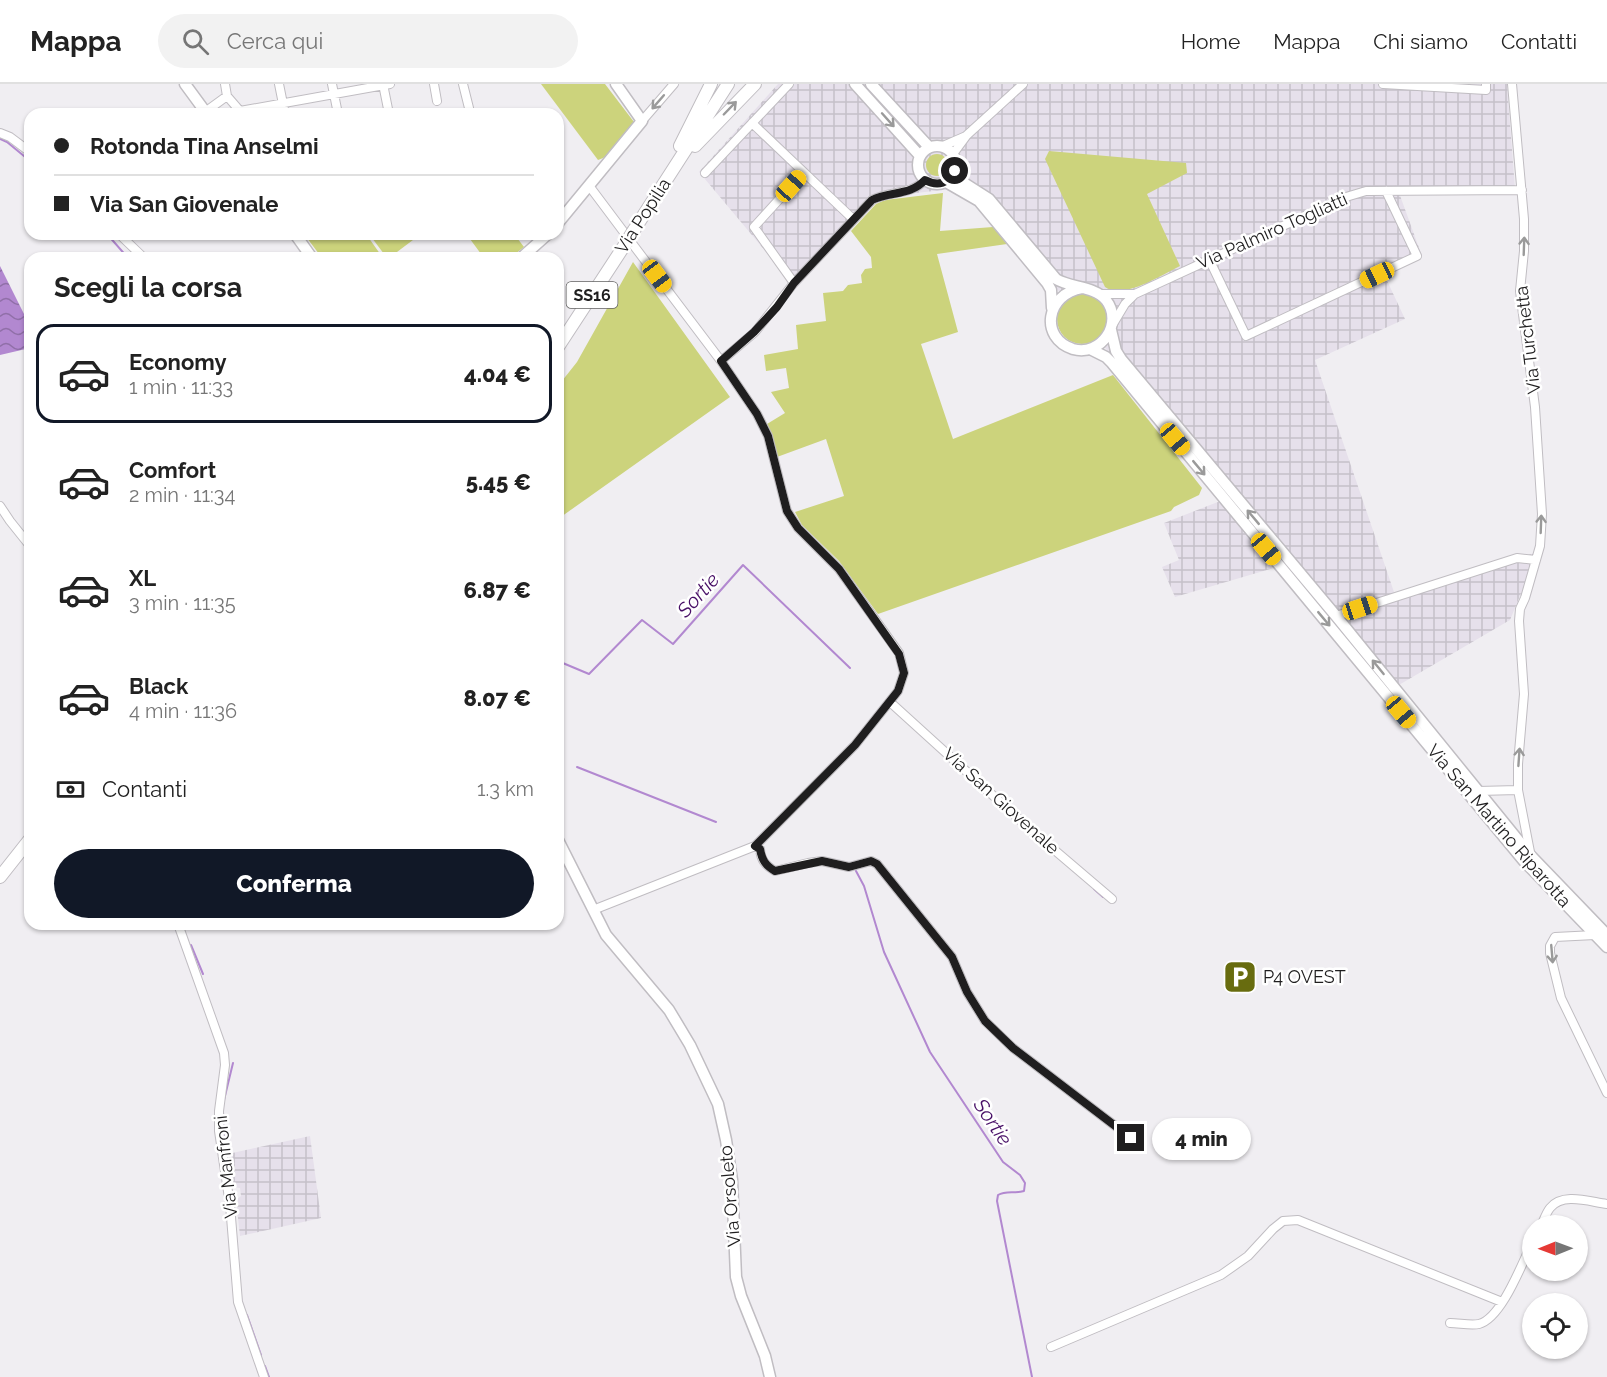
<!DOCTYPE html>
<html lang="it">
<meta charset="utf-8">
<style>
:root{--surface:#fff;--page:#f2f2f2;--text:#222;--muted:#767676;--line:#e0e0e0;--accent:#111827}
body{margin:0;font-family:Raleway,sans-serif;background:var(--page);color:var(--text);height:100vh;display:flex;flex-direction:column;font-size:22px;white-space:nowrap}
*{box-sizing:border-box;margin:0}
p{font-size:20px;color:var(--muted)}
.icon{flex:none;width:33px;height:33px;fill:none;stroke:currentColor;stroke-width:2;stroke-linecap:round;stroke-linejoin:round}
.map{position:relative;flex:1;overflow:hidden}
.side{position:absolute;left:24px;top:168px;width:540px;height:678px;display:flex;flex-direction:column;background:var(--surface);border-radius:18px;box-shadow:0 2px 4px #0004}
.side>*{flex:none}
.banner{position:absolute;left:24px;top:24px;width:540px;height:132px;border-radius:18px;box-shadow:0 2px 4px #0004;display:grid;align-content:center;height:132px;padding:0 30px;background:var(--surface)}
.needle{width:39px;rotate:269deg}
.controls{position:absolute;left:1522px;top:1131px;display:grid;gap:12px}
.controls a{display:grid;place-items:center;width:66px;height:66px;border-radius:50%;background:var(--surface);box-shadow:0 2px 4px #0004;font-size:30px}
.end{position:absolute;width:27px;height:27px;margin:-14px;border:8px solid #1f1e1f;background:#fff;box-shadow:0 0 0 3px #fff}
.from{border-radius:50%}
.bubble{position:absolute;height:42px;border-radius:21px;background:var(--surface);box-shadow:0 2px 4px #0004;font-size:20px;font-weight:800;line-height:42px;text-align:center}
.car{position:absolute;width:18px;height:36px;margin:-18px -9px;border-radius:8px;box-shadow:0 0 4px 2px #0007;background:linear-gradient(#f5c518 24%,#345 0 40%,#f5c518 0 76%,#345 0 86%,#f5c518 0)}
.banner b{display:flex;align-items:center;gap:21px;height:57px;font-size:22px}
.banner b+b{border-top:2px solid var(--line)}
.banner i{width:15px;height:15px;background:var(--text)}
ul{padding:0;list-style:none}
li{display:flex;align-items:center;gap:18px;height:99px;margin:0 12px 9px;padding:0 18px;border:3px solid transparent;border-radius:18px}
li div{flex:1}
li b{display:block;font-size:22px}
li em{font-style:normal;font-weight:800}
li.on{border-color:var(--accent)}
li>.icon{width:54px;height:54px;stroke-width:1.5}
h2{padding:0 30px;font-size:27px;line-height:72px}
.pay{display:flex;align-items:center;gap:15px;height:66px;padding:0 30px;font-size:22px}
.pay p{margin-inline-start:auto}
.action{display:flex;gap:12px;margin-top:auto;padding:12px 30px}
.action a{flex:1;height:69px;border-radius:36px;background:var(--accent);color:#fff;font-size:24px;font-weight:800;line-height:69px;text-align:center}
header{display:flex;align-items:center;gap:36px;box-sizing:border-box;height:84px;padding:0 30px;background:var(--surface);border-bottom:2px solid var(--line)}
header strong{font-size:28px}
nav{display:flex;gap:33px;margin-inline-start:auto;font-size:21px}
.search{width:420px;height:54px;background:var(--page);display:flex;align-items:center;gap:15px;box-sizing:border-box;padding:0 21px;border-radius:33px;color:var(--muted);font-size:22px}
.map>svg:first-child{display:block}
.industrial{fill:url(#industrial-grid)}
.grass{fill:#ccd37c}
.water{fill:url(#water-waves)}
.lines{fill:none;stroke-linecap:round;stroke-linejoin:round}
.stream{stroke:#b288d0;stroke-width:2}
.street-casing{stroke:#c0bdc2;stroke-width:10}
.secondary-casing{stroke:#c0bdc2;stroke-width:13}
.primary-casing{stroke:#c0bdc2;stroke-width:14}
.street{stroke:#fff;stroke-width:8}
.secondary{stroke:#fff;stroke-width:10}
.primary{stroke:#fff;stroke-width:12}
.primary-bridge-casing{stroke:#c0bdc2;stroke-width:14;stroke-linecap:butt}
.primary-bridge{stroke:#fff;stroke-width:12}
.oneway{stroke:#9a9a9a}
.route{stroke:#1f1e1f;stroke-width:8}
.labels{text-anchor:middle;stroke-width:5;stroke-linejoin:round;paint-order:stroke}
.shield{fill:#fff;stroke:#626262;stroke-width:1.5}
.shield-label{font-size:16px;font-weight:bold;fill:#1f1e1f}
.street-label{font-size:18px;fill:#1f1e1f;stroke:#fff}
.poi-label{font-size:18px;fill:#1f1e1f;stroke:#fff;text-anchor:start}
.water-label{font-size:20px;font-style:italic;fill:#470e66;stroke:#fff}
</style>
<header>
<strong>Mappa</strong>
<div class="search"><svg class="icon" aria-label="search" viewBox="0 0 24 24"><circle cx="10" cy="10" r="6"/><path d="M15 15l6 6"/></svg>Cerca qui</div>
<nav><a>Home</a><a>Mappa</a><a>Chi siamo</a><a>Contatti</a></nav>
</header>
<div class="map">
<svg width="1607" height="1293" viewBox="0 0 1607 1293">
<defs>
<pattern id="industrial-grid" width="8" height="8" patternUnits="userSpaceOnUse" patternTransform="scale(1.5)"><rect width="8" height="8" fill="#e6e0eb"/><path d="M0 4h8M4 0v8" fill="none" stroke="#c5c0c9"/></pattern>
<pattern id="water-waves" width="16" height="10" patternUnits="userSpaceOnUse" patternTransform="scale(1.5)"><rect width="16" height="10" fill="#b288d0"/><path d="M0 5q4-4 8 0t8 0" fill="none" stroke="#906fa8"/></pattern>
</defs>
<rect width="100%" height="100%" fill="#f0eef2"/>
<path class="industrial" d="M778,0H1507L1515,105L1398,106L1422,172L1383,188L1405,235L1315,276L1395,511L1538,468L1510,536L1392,605L1284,481L1175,513L1162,483L1179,476L1164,439L1228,414L1021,161L969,103L872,114L792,199L699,88Z
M310,1052L321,1134L240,1152L236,1116L241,1112L240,1104L233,1103L228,1070Z"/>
<path class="grass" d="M541,0H605L634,38C627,53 613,72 598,76Z
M1049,67L1186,79L1187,89L1147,110L1180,182C1161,191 1124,216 1105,203L1045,75Z
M926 81a11 11 0 1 1 22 0a11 11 0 1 1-22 0Z
M943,109L940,147L993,143L1007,160L937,170L958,248L921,260L953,355L1113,291L1202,404L1199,411L1174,423L1171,427L878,530L839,477L802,441L795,428L844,412L826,355L777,373L767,340L785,329L771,308L789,304L786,284L766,287L764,271L798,265L796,241L826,237L823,209L843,207L848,201L862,199L861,191L865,185L872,184L871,173L851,147L876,120L885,116Z
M304,150H366L383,174H322Z
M369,150H421L389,174H387Z
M477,150H514L524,163L510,174H484L470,155Z
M633,178L730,313L558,435V302L577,278Z
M1057 235a25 25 0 1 1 50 0a25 25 0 1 1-50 0Z"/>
<path class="water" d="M0,182L30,242V264L0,271Z"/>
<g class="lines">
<path class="stream" d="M0,55L7,58L30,77
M107,150L128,174
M558,577L589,590L642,536L673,560L743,481L850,584
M577,683L716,738
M856,787L864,802L884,868L930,968L1003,1078L1020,1091L1025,1099L1024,1107C1015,1110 1006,1106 998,1111L997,1117L1032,1293
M1094,805L1103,813
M191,861L203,890
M224,1016L233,979
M223,1028L224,1055
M247,1231L261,1271
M265,1282L269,1293"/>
<g class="street-casing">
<path id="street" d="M225,0L227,12L240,27
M279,0L285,30
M332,0L338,30
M383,0L389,30
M434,0L437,17
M463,0L469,24
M1383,0L1486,6V0
M1512,0L1524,135V167L1520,207L1535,323L1542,430L1540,462L1525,514L1520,525L1519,537L1524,610L1518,680V706L1530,768
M205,28L227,12
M236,30L240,27L390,0
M642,37L674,0
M752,39L853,135
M0,49L10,53L30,68
M943,62L966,52
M953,70L967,51L1023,0
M705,89L789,0
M590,103L626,151
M119,150L144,174
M1209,175L1246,252L1417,172L1386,107
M794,199L754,143L803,89
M1100,210H1135L1346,113L1366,107L1522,106
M1113,240L1125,220L1135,210
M721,277L755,248L794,199L872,116C891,106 910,112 925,96
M0,422L10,437L30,462
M1336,532L1517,474L1536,476
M890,618L1031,746L1112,815
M1478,707L1518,706
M755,762L760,765C761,776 765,781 775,787L808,779L822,777L849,783L871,777L877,780L952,873L967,908L985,937L1013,964L1131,1054
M593,826L755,762L855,661L898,607L904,589L899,569L839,485L798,444L787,427L768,352L757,330L721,277L631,158
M178,840L224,969L225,981L219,1027V1047L230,1121L238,1218L264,1293
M1595,851L1555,853L1550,862V869L1561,914L1607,1009
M1541,1142C1544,1136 1546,1129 1550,1124C1563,1108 1590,1118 1607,1120
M1450,1239C1459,1239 1471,1242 1479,1240C1502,1234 1522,1179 1533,1157
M1051,1263L1221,1191L1248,1172L1273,1145L1283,1137L1298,1136L1502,1218"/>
</g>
<g class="secondary-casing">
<path id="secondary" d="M185,0L207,30
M855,0L920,72
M871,0L929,63
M918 81a19 19 0 1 1 38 0a19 19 0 1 1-38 0Z
M953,92L989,115L1056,195C1071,204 1094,202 1106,216C1124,239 1101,273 1073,265C1039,254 1046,210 1082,204
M946,98L979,117L1047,199L1051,206L1052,224
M558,139L642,37L616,0
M295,150L312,174
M521,174L548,150
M1111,246L1116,267L1121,275L1336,532L1531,772L1607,851
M1090,265L1106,273L1112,279L1524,777L1607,863
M558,756L606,851L669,926L690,961L718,1020L726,1056L732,1096L736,1193L741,1212L765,1272L770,1293"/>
</g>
<g class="primary-casing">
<path id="primary" d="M680,62L711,0
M695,62L755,0
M634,146L728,0
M558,263L626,159
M0,793L30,755"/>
</g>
<use href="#street" class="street"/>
<use href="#secondary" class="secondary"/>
<use href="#primary" class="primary"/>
<g class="primary-bridge-casing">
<path id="primary-bridge" d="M626,159L634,146"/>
</g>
<use href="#primary-bridge" class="primary-bridge"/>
</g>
<defs><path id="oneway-shaft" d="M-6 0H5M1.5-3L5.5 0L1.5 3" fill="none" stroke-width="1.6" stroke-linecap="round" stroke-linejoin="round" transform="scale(1.5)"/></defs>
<g class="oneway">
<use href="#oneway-shaft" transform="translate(658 18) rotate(131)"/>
<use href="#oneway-shaft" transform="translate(730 24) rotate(-46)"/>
<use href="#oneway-shaft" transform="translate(888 36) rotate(48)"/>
<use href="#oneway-shaft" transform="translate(1524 162) rotate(-88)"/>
<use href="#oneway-shaft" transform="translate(1199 384) rotate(50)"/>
<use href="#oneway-shaft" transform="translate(1253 433) rotate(-130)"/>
<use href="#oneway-shaft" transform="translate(1541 440) rotate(-88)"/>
<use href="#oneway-shaft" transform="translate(1324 535) rotate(50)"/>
<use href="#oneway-shaft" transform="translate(1378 583) rotate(-129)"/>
<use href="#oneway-shaft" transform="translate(1519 673) rotate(-86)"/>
<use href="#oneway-shaft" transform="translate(1552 870) rotate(85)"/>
</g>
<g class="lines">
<path class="route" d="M955,87C949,99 938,103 925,96C910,112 891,107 872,116L794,199L777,223L754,248L721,277L757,330L768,352L787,427L798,444L839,485L899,570L904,589L898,607L855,661L755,762L760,765C762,776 765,781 775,787L822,777L849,783L871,777L877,780L952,873L967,908L985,937L1013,964L1131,1054"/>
</g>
<defs>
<g id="parking-square" transform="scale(1.725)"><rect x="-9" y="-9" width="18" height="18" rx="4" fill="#686c0f" stroke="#fff"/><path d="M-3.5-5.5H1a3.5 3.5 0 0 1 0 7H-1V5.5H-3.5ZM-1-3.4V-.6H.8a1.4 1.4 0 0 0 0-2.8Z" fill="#fff"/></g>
</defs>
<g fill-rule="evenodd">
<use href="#parking-square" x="1240" y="893"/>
</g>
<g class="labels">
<rect class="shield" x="566.5" y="198" width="51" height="26" rx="4.5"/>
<g class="shield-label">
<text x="592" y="217">SS16</text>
</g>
<g class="street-label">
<text transform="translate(643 132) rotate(-57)" y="6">Via Popilia</text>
<text transform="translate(1272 147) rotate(-24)" y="6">Via Palmiro Togliatti</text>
<text transform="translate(1528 256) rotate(-97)" y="6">Via Turchetta</text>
<text transform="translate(1001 717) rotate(42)" y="6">Via San Giovenale</text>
<text transform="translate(1499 742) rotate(49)" y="6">Via San Martino Riparotta</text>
<text transform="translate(226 1083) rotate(-96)" y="6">Via Manfroni</text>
<text transform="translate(730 1112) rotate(-95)" y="6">Via Orsoleto</text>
</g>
<g class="poi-label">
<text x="1263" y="899">P4 OVEST</text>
</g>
<g class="water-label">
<text transform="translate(698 511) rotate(-48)" y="7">Sortie</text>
<text transform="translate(993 1038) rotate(56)" y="7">Sortie</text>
</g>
</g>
</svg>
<div class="controls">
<a><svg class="needle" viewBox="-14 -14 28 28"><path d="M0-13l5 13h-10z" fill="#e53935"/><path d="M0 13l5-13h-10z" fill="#767676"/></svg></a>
<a><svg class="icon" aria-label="locate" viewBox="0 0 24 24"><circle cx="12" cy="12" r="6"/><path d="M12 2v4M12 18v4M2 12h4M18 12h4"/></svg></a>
</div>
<i class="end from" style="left:955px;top:87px"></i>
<i class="end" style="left:1131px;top:1054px"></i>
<div class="bubble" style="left:1152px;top:1034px;width:99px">4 min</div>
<i class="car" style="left:791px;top:102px;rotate:42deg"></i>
<i class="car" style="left:1377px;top:191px;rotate:245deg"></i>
<i class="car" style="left:657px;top:192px;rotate:143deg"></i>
<i class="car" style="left:1175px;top:355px;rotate:140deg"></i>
<i class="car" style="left:1266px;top:465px;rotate:140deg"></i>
<i class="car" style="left:1360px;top:524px;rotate:72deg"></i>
<i class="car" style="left:1401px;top:628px;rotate:140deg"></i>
<div class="banner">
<b><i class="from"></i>Rotonda Tina Anselmi</b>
<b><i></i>Via San Giovenale</b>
</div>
<section class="side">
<h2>Scegli la corsa</h2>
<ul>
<li class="on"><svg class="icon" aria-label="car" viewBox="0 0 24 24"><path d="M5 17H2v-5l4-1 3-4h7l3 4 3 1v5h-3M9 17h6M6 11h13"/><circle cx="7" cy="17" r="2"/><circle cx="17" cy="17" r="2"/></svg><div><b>Economy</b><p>1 min · 11:33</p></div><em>4.04 €</em></li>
<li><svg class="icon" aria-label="car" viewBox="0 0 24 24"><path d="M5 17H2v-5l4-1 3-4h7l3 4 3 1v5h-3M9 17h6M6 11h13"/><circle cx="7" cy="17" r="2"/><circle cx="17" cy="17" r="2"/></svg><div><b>Comfort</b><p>2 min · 11:34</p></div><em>5.45 €</em></li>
<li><svg class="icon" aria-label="car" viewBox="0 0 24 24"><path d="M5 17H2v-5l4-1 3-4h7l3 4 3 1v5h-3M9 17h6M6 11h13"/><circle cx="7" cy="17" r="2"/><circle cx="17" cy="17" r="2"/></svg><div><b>XL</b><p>3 min · 11:35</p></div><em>6.87 €</em></li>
<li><svg class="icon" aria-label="car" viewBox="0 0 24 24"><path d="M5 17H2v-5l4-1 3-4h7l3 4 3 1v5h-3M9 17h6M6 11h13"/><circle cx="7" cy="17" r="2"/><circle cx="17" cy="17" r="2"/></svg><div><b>Black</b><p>4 min · 11:36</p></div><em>8.07 €</em></li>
</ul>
<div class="pay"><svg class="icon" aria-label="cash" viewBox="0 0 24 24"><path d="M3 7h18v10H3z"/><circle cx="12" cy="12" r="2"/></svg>Contanti<p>1.3 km</p></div>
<div class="action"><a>Conferma</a></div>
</section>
</div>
